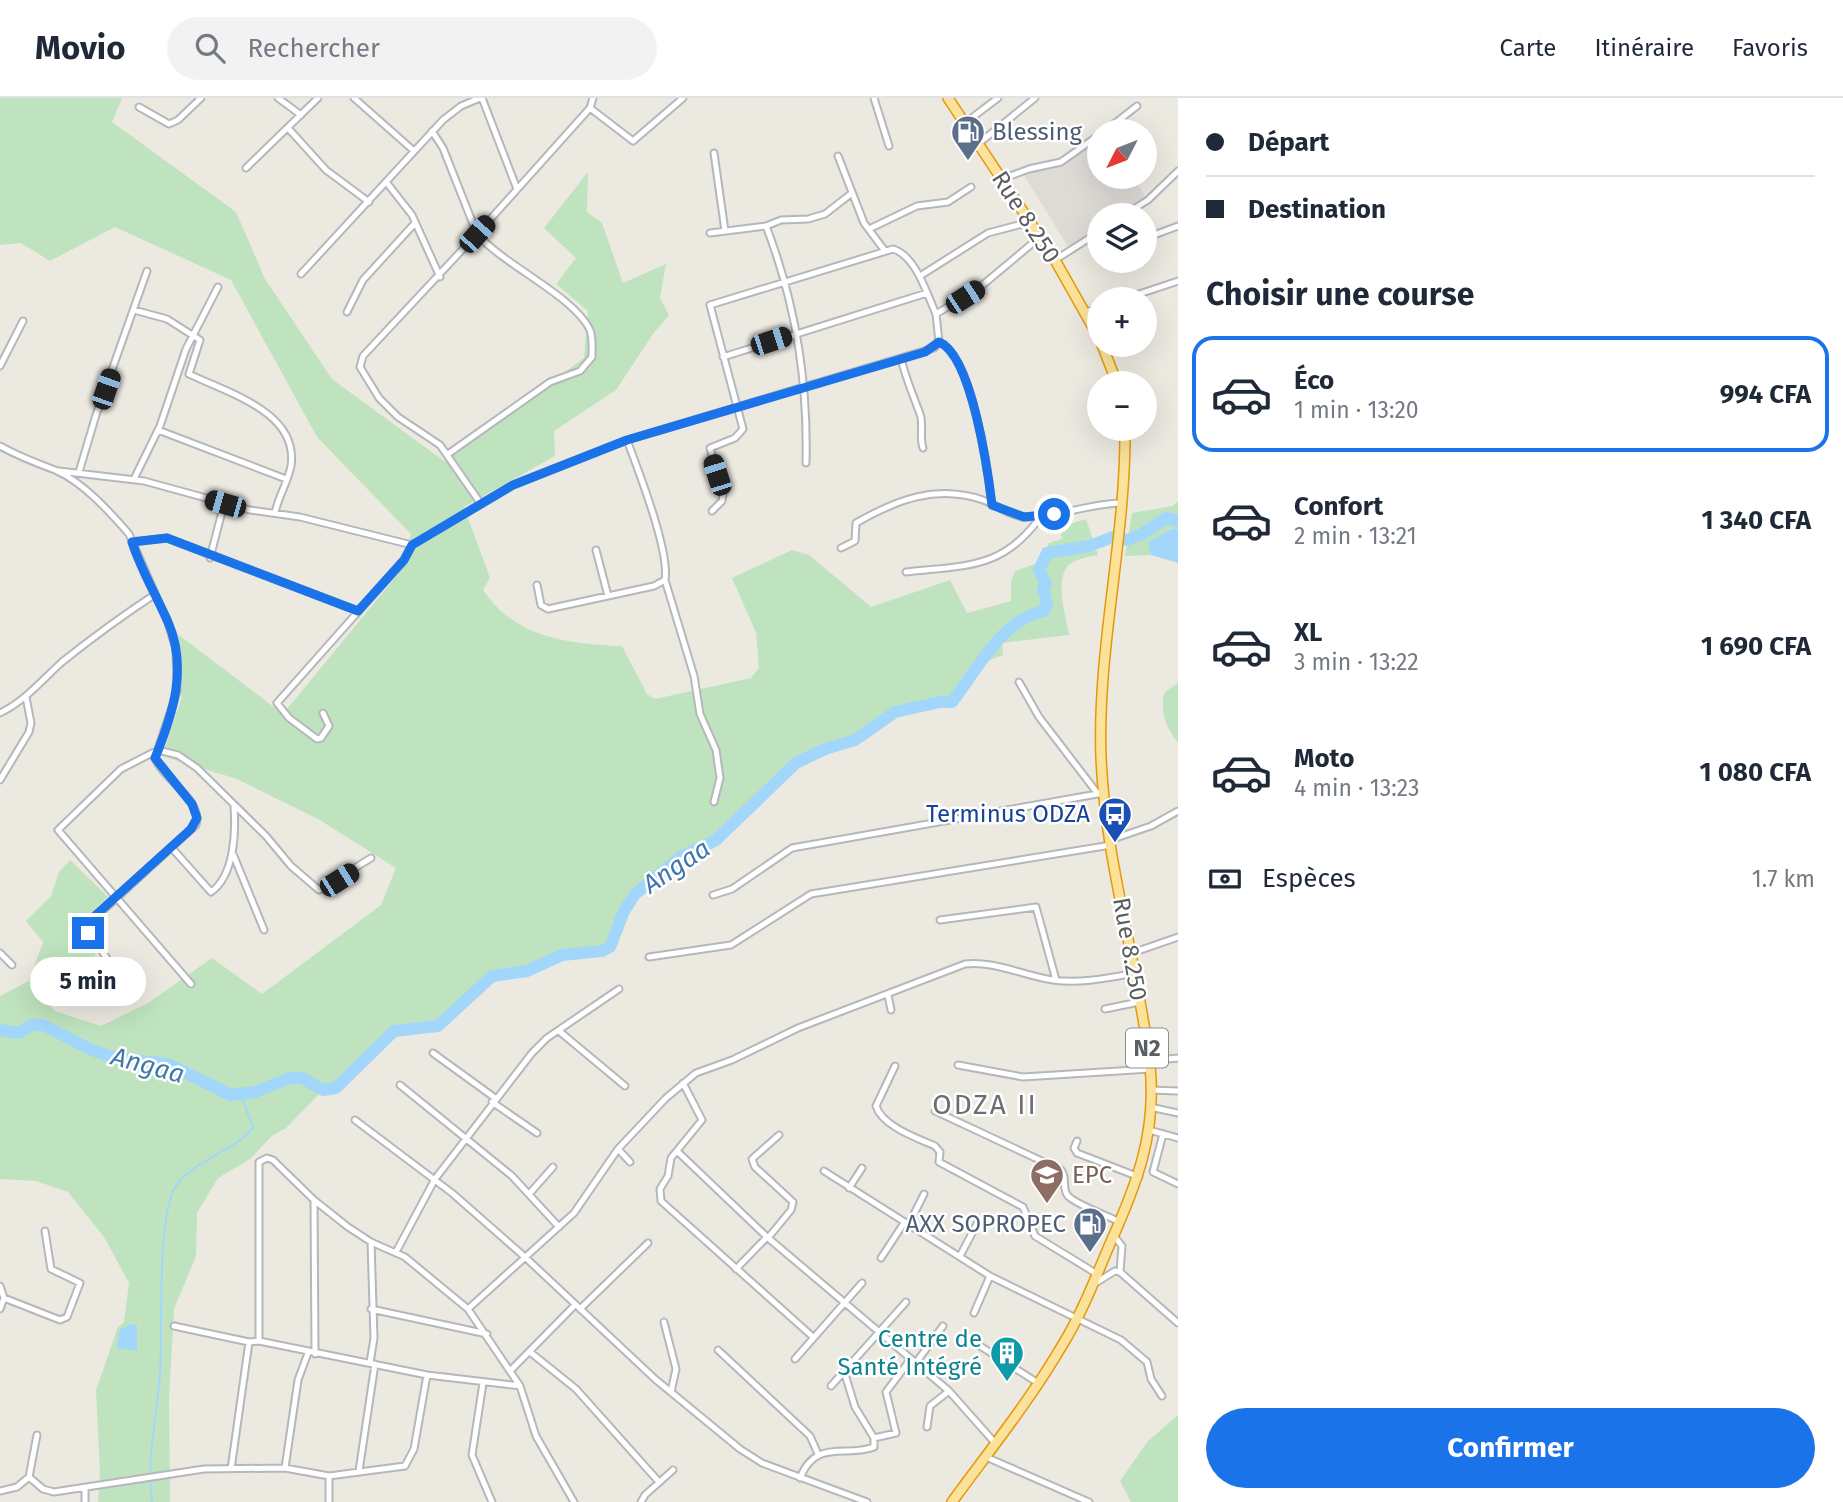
<!DOCTYPE html>
<html lang="fr">
<meta charset="utf-8">
<style>
:root{--surface:#fff;--page:#f2f2f3;--text:#1f2937;--muted:#747a83;--line:#e0e1e3;--accent:#1a73e8}
body{margin:0;font-family:"Fira Sans",sans-serif;background:var(--page);color:var(--text);height:100vh;display:flex;flex-direction:column;font-size:26px;white-space:nowrap}
*{box-sizing:border-box;margin:0}
p{font-size:23px;color:var(--muted)}
.icon{flex:none;width:38px;height:38px;fill:none;stroke:currentColor;stroke-width:2;stroke-linecap:round;stroke-linejoin:round}
.map{position:relative;flex:1;overflow:hidden}
.drawer{display:flex;flex-direction:column;background:var(--surface);width:665px}
.drawer>*{flex:none}
.guide{display:grid;align-content:center;height:154px;padding:0 28px;background:var(--surface)}
.needle{width:46px;rotate:228deg}
.fabs{position:absolute;left:1087px;top:21px;display:grid;gap:14px}
.fabs a{display:grid;place-items:center;width:70px;height:70px;border-radius:50%;background:var(--surface);box-shadow:0 7px 28px #0002;font-size:35px}
.end{position:absolute;width:32px;height:32px;margin:-16px;border:9px solid #1a73e8;background:#fff;box-shadow:0 0 0 4px #fff}
.from{border-radius:50%}
.bubble{position:absolute;height:49px;border-radius:24px;background:var(--surface);box-shadow:0 7px 28px #0002;font-size:23px;font-weight:700;line-height:49px;text-align:center}
.car{position:absolute;width:21px;height:42px;margin:-21px -10px;border-radius:9px;box-shadow:0 0 5px 2px #0007;background:linear-gradient(#222 24%,#8ab4d8 0 40%,#222 0 76%,#8ab4d8 0 86%,#222 0)}
.guide b{display:flex;align-items:center;gap:24px;height:66px;font-size:26px}
.guide b+b{border-top:2px solid var(--line)}
.guide i{width:18px;height:18px;background:var(--text)}
ul{padding:0;list-style:none}
li{display:flex;align-items:center;gap:21px;height:116px;margin:0 14px 10px;padding:0 14px;border:4px solid transparent;border-radius:21px}
li div{flex:1}
li b{display:block;font-size:26px}
li em{font-style:normal;font-weight:700}
li.current{border-color:var(--accent)}
li>.icon{width:63px;height:63px;stroke-width:1.5}
h2{padding:0 28px;font-size:32px;line-height:84px}
.pay{display:flex;align-items:center;gap:18px;height:77px;padding:0 28px;font-size:26px}
.pay p{margin-inline-start:auto}
.action{display:flex;gap:14px;margin-top:auto;padding:14px 28px}
.action a{flex:1;height:80px;border-radius:42px;background:var(--accent);color:#fff;font-size:28px;font-weight:700;line-height:80px;text-align:center}
header{display:flex;align-items:center;gap:42px;box-sizing:border-box;height:98px;padding:0 35px;background:var(--surface);border-bottom:2px solid var(--line)}
header strong{font-size:33px}
nav{display:flex;gap:38px;margin-inline-start:auto;font-size:24px}
.search{width:490px;height:63px;background:var(--page);display:flex;align-items:center;gap:18px;box-sizing:border-box;padding:0 24px;border-radius:38px;color:var(--muted);font-size:26px}
main{display:flex;flex:1;min-height:0}
.map>svg:first-child{display:block}
.industrial{fill:#dedbd6}
.green{fill:#bfe3be}
.water{fill:#a2d7fb}
.lines{fill:none;stroke-linecap:round;stroke-linejoin:round}
.stream{stroke:#a2d7fb;stroke-width:2}
.river{stroke:#a2d7fb;stroke-width:12}
.minor-casing{stroke:#b4b7bb;stroke-width:9}
.trunk-casing{stroke:#e59809;stroke-width:12}
.minor{stroke:#fff;stroke-width:5}
.trunk{stroke:#fae29a;stroke-width:9}
.route{stroke:#1a73e8;stroke-width:9}
.labels{text-anchor:middle;stroke-width:5;stroke-linejoin:round;paint-order:stroke}
.shield{fill:#fff;stroke:#8c8e91;stroke-width:2}
.shield-label{font-size:23px;font-weight:bold;fill:#5a5d62}
.service-label{font-size:24px;fill:#4e5e75;stroke:#fff;text-anchor:start}
.street-label{font-size:24px;fill:#5a5d62;stroke:#fff}
.transit-label{font-size:24px;fill:#164399;stroke:#fff;text-anchor:end}
.education-label{font-size:24px;fill:#785e54;stroke:#fff;text-anchor:start}
.culture-label{font-size:24px;fill:#0d838f;stroke:#fff;text-anchor:end}
.water-label{font-size:26px;font-style:italic;fill:#4178ac;stroke:#fff}
.quarter-label{font-size:28px;letter-spacing:2px;fill:#6b6f74;stroke:#fff}
</style>
<header>
<strong>Movio</strong>
<div class="search"><svg class="icon" aria-label="search" viewBox="0 0 24 24"><circle cx="10" cy="10" r="6"/><path d="M15 15l6 6"/></svg>Rechercher</div>
<nav><a>Carte</a><a>Itinéraire</a><a>Favoris</a></nav>
</header>
<main>
<div class="map">
<svg width="1178" height="1404" viewBox="0 0 1178 1404">
<rect width="100%" height="100%" fill="#ece9e1"/>
<path class="industrial" d="M1094,45L1099,53V79H1133L1146,100L1120,117H1099V131L1069,150L1022,74L1061,67Z"/>
<path class="green" d="M0,0H122L112,24L236,114L265,181L332,281L444,363L584,260L588,213L556,186L576,160L544,130L588,74L587,114L602,125L623,185L666,166L660,200L669,217L653,236L616,292L554,333L555,358L464,409L490,480L483,492C515,540 568,546 622,548L647,596L655,601L751,580L759,570L756,535L732,480L792,452L809,457L871,509L950,482L967,515L1011,503V483L1015,473L1040,464L1049,445L1062,441L1060,429L1086,421L1098,457C1089,459 1073,461 1067,469C1055,485 1066,519 1069,537L1002,545L1003,557L985,564L952,604H940L895,614L855,642L825,651L796,665L716,742L681,759L635,796L624,813L610,849L602,853L562,857L527,873L492,878L438,928L394,933L336,990L323,992L286,1030L272,1038L250,1061L218,1080L197,1115L196,1158L174,1211L169,1300L170,1404H98L100,1375L96,1292L118,1229L124,1224L129,1185L104,1139L68,1094L36,1083L0,1081V898L29,883L43,844L26,823L51,798L59,774L70,762L108,799L75,830L96,857L43,898L55,913L101,928L148,905L212,860L262,896L381,807L396,770L318,721L237,681L162,658L182,599L175,534L283,616L402,471L411,436L317,339L231,182L115,129L50,163L21,145L0,147Z
M1178,403V432L1173,430L1149,444L1151,457L1125,458L1132,415L1173,408Z
M1178,585V645C1166,629 1160,615 1164,595Z
M1178,1317V1404H1131L1120,1383L1148,1343Z"/>
<path class="water" d="M1173,430L1178,432V465L1151,457L1148,444Z
M132,1226L137,1227V1253L117,1250L120,1231Z"/>
<g class="lines">
<path class="stream" d="M152,1404C146,1362 157,1317 160,1275C163,1235 156,1119 176,1088C194,1062 233,1054 253,1030L241,997"/>
<path class="river" d="M0,932L19,935L32,927H43L92,952L116,960L168,966L231,997L255,994L290,980H302L323,992L336,990L394,933L438,928L492,878L527,873L562,857L602,853L610,849L624,813L635,796L681,759L716,742L796,665L825,651L855,642L895,614L940,604H952C978,571 1001,522 1044,513L1047,505L1043,490L1046,486L1039,472L1047,455L1089,448L1113,439L1127,442L1142,436L1166,420L1178,423"/>
<g class="minor-casing">
<path id="minor" d="M278,0L301,17
M354,0L414,53
M482,0L517,91
M874,0L889,48
M139,9L169,26L178,22L201,0
M590,10L633,43L683,0
M965,25L998,0
M288,30L326,72L369,104
M432,33L443,50L477,136L590,10L593,0
M1105,33L1137,8
M978,46L1035,0
M714,55L725,133
M838,58L864,125L885,153
M246,70L318,0
M1002,81L1029,71L1061,64L1099,37
M387,85L412,117L440,179
M1124,117L1148,102L1178,73
M1144,122L1154,137L1178,128
M766,128C795,203 808,285 806,365
M869,131L917,108L948,104L971,89
M710,135L766,128L781,122L808,121L825,116L852,95
M1055,162L1099,134
M301,176L443,22L461,8L480,0
M920,178L988,135L1030,124
M1124,201L1178,183
M134,212L167,221L200,242L189,276C228,295 299,314 291,368C288,384 278,399 275,415
M347,214L363,182L415,125
M1086,214L1099,210
M939,244C972,257 988,374 992,407
M723,259L927,195
M901,261C906,281 913,297 920,316C924,327 919,338 923,350
M0,268L23,223
M158,332L286,381
M0,348C18,358 36,365 55,372C83,384 109,413 129,436L168,525L176,551L177,594L155,660C163,682 203,701 196,727L85,829L115,872
M448,356L550,284L580,273L592,259C592,251 593,240 590,232C574,198 505,168 477,136L363,258L360,269L379,300L398,319L440,347L481,406
M59,373L144,383L250,412L300,419L412,447
M79,374L96,317L147,173
M134,381L160,328L186,251L218,189
M712,413L722,403L723,396L710,350L735,340L743,331L710,207L893,151C916,158 927,196 936,216
M132,444L167,440L358,513
M841,450L855,443L856,425C896,402 936,386 983,402C997,407 1011,419 1027,419C1060,419 1090,405 1122,405
M596,452L608,498
M210,460L224,406
M906,474C966,467 1003,472 1041,418
M665,482L694,578L700,616L716,652L720,680L714,704
M537,487L541,507L548,511L654,488L665,482C670,453 638,372 627,342
M1019,584L1039,619L1098,696
M0,615C25,603 42,582 62,564C92,540 122,518 154,497
M323,615L329,628L321,640L317,641L289,620L277,605L404,462L412,447L513,387L627,342L934,250L939,244L936,216L979,190L1040,139
M0,682L29,634L31,625L26,599
M1110,742L1151,728L1178,713
M171,749L211,794C234,778 236,735 234,709
M233,756L264,832
M713,797L732,791L792,750L1103,695
M940,822L1036,809L1056,882
M0,855L12,867
M1132,855L1178,839
M649,859L731,847L811,796L1111,747
M191,886L58,732L121,671L158,652L178,657L197,670L266,738L291,768L319,792L371,760
M888,897L891,912
M1105,911L1139,904
M559,933L625,988
M433,955L495,1000
M1149,963L1178,960
M958,967L1023,979L1150,971
M895,968L876,1008C882,1028 917,1040 935,1048L940,1054L939,1064L1023,1109L1035,1138L1097,1176
M683,985L702,1022L671,1060L668,1078L660,1091L661,1103L813,1239
M400,987L512,1078L559,1129
M1150,992L1178,993
M492,1004L537,1035
M1150,1009L1178,1015
M935,1013L1061,1072C1068,1080 1061,1090 1068,1098C1077,1107 1108,1118 1120,1124
M355,1022L452,1095L526,1160L655,1281L740,1351L762,1365L867,1404
M1149,1032L1178,1040
M1163,1036L1153,1074L1178,1086
M1077,1043L1074,1050L1077,1055L1139,1079
M618,1051L630,1064
M678,1054L767,1139L949,1293L995,1345
M824,1073L990,1178L1121,1242L1147,1264L1151,1281L1162,1298
M849,1090L862,1070
M530,1095L553,1069
M314,1102L315,1256
M908,1128L924,1096
M1114,1138L1122,1148L1120,1174
M768,1140L791,1112L793,1104L755,1069L752,1061L779,1037
M396,1154L435,1081L532,955L547,940L619,891
M960,1158L978,1124
M881,1160L904,1125
M736,1171L767,1139
M1092,1187L1115,1173L1120,1174L1178,1225
M0,1188L4,1200L0,1211
M4,1200L60,1222L67,1219L80,1185L51,1171L45,1133
M371,1211L487,1236
M468,1211L574,1115L618,1051L666,1000L696,975L732,962L798,930L965,866C992,862 1025,878 1053,882C1080,886 1108,880 1136,875
M580,1211L648,1145
M974,1215L990,1178
M664,1224L676,1271L671,1294
M174,1228L249,1244
M977,1246L1038,1285
M718,1252L810,1338L818,1356
M530,1254L576,1291L659,1384
M795,1261L862,1185
M370,1265L374,1240L371,1144
M915,1266L943,1228
M510,1273L575,1207
M483,1285L472,1357L492,1404
M520,1288L427,1277L259,1243V1064L267,1060L273,1062L314,1102L348,1129L371,1144L405,1159L468,1211L520,1288L536,1338L574,1404
M831,1288L906,1204
M927,1329L930,1308L949,1293
M874,1340L896,1335L886,1294L910,1262
M986,1359L1089,1404
M285,1370L298,1282L308,1255
M231,1371L249,1244L259,1243
M359,1373L375,1266
M329,1378V1404
M29,1379L43,1391L54,1394L204,1371L285,1370L329,1378L405,1368L414,1351L427,1277
M800,1380C816,1340 846,1360 874,1349V1340L855,1309L844,1273
M85,1391V1404
M0,1393L17,1389L29,1379L37,1337
M641,1404L645,1397L673,1372"/>
</g>
<g class="trunk-casing">
<path id="trunk" d="M948,0L1055,162L1099,240
M1102,247L1117,285
M952,1404C990,1352 1031,1301 1063,1246C1082,1215 1095,1181 1109,1148C1136,1088 1157,1036 1150,968C1138,865 1105,763 1101,659C1097,550 1126,441 1125,331"/>
</g>
<use href="#minor" class="minor"/>
<use href="#trunk" class="trunk"/>
</g>
<g class="lines">
<path class="route" d="M88,835L85,831L87,825L191,731L197,720L192,706L155,660C173,616 188,570 168,524C156,497 141,472 132,444L167,440L358,513L404,462L412,447L513,387L627,342L925,254L939,244C972,257 988,374 992,407L1024,419L1054,416"/>
</g>
<defs>
<g id="fuel-pin" transform="scale(1.75)"><path d="M0 17L-7.5 6A9.5 9.5 0 1 1 7.5 6Z" fill="#5c6f8a" stroke="#fff"/><path d="M-5.5-6h7V0h2V4h1.3V-2.5L3-4.5l.8-.8L6-3V5H2.5V1h-1V6h-7ZM-4.2-4.7v3.2H.2V-4.7Z" fill="#fff"/></g>
<g id="bus-pin" transform="scale(1.75)"><path d="M0 17L-7.5 6A9.5 9.5 0 1 1 7.5 6Z" fill="#1a4fb4" stroke="#fff"/><path d="M-5-6H5V4H4V6H2V4H-2V6H-4V4H-5ZM-3.5-4V0h7V-4ZM-3.5 1.2v1.5H-2V1.2ZM2 1.2v1.5H3.5V1.2Z" fill="#fff"/></g>
<g id="school-pin" transform="scale(1.75)"><path d="M0 17L-7.5 6A9.5 9.5 0 1 1 7.5 6Z" fill="#8d6e63" stroke="#fff"/><path d="M0-5L7-2L0 1L-7-2ZM-4 1L0 2.5L4 1V4Q0 6-4 4Z" fill="#fff"/></g>
<g id="building-pin" transform="scale(1.75)"><path d="M0 17L-7.5 6A9.5 9.5 0 1 1 7.5 6Z" fill="#0f9aa8" stroke="#fff"/><path d="M-4-6H4V6H1V3H-1V6H-4ZM-2.5-4.3h1.7v1.8h-1.7ZM.8-4.3h1.7v1.8H.8ZM-2.5-1h1.7V.8h-1.7ZM.8-1h1.7V.8H.8Z" fill="#fff"/></g>
</defs>
<g fill-rule="evenodd">
<use href="#fuel-pin" x="968" y="34"/>
<use href="#bus-pin" x="1115" y="716"/>
<use href="#school-pin" x="1047" y="1077"/>
<use href="#fuel-pin" x="1090" y="1126"/>
<use href="#building-pin" x="1007" y="1255"/>
</g>
<g class="labels">
<rect class="shield" x="1126" y="930.5" width="42" height="39" rx="5"/>
<g class="shield-label">
<text x="1147" y="958">N2</text>
</g>
<g class="service-label">
<text x="992" y="42">Blessing</text>
<text x="1066" y="1134" text-anchor="end">AXX SOPROPEC</text>
</g>
<g class="street-label">
<text transform="translate(1026 119) rotate(57)" y="8">Rue 8.250</text>
<text transform="translate(1130 851) rotate(80)" y="8">Rue 8.250</text>
</g>
<g class="transit-label">
<text x="1090" y="724">Terminus ODZA</text>
</g>
<g class="education-label">
<text x="1072" y="1085">EPC</text>
</g>
<g class="culture-label">
<text x="982" y="1249">Centre de<tspan x="982" dy="28">Santé Intégré</tspan></text>
</g>
<g class="water-label">
<text transform="translate(676 768) rotate(-34)" y="9">Angaa</text>
<text transform="translate(148 967) rotate(15)" y="9">Angaa</text>
</g>
<g class="quarter-label">
<text x="985" y="1016">ODZA II</text>
</g>
</g>
</svg>
<div class="fabs">
<a><svg class="needle" viewBox="-14 -14 28 28"><path d="M0-13l5 13h-10z" fill="#e53935"/><path d="M0 13l5-13h-10z" fill="#747a83"/></svg></a>
<a><svg class="icon" aria-label="layers" viewBox="0 0 24 24"><path d="M12 4l9 5-9 5-9-5zM3 14l9 5 9-5"/></svg></a>
<a>+</a>
<a>−</a>
</div>
<i class="end from" style="left:1054px;top:416px"></i>
<i class="end" style="left:88px;top:835px"></i>
<div class="bubble" style="left:30px;top:859px;width:116px">5 min</div>
<i class="car" style="left:477px;top:136px;rotate:42deg"></i>
<i class="car" style="left:965px;top:199px;rotate:57deg"></i>
<i class="car" style="left:771px;top:243px;rotate:72deg"></i>
<i class="car" style="left:106px;top:291px;rotate:19deg"></i>
<i class="car" style="left:717px;top:377px;rotate:342deg"></i>
<i class="car" style="left:225px;top:406px;rotate:286deg"></i>
<i class="car" style="left:339px;top:782px;rotate:58deg"></i>
</div>
<section class="drawer">
<div class="guide">
<b><i class="from"></i>Départ</b>
<b><i></i>Destination</b>
</div>
<h2>Choisir une course</h2>
<ul>
<li class="current"><svg class="icon" aria-label="car" viewBox="0 0 24 24"><path d="M5 17H2v-5l4-1 3-4h7l3 4 3 1v5h-3M9 17h6M6 11h13"/><circle cx="7" cy="17" r="2"/><circle cx="17" cy="17" r="2"/></svg><div><b>Éco</b><p>1 min · 13:20</p></div><em>994 CFA</em></li>
<li><svg class="icon" aria-label="car" viewBox="0 0 24 24"><path d="M5 17H2v-5l4-1 3-4h7l3 4 3 1v5h-3M9 17h6M6 11h13"/><circle cx="7" cy="17" r="2"/><circle cx="17" cy="17" r="2"/></svg><div><b>Confort</b><p>2 min · 13:21</p></div><em>1 340 CFA</em></li>
<li><svg class="icon" aria-label="car" viewBox="0 0 24 24"><path d="M5 17H2v-5l4-1 3-4h7l3 4 3 1v5h-3M9 17h6M6 11h13"/><circle cx="7" cy="17" r="2"/><circle cx="17" cy="17" r="2"/></svg><div><b>XL</b><p>3 min · 13:22</p></div><em>1 690 CFA</em></li>
<li><svg class="icon" aria-label="car" viewBox="0 0 24 24"><path d="M5 17H2v-5l4-1 3-4h7l3 4 3 1v5h-3M9 17h6M6 11h13"/><circle cx="7" cy="17" r="2"/><circle cx="17" cy="17" r="2"/></svg><div><b>Moto</b><p>4 min · 13:23</p></div><em>1 080 CFA</em></li>
</ul>
<div class="pay"><svg class="icon" aria-label="cash" viewBox="0 0 24 24"><path d="M3 7h18v10H3z"/><circle cx="12" cy="12" r="2"/></svg>Espèces<p>1.7 km</p></div>
<div class="action"><a>Confirmer</a></div>
</section>
</main>
